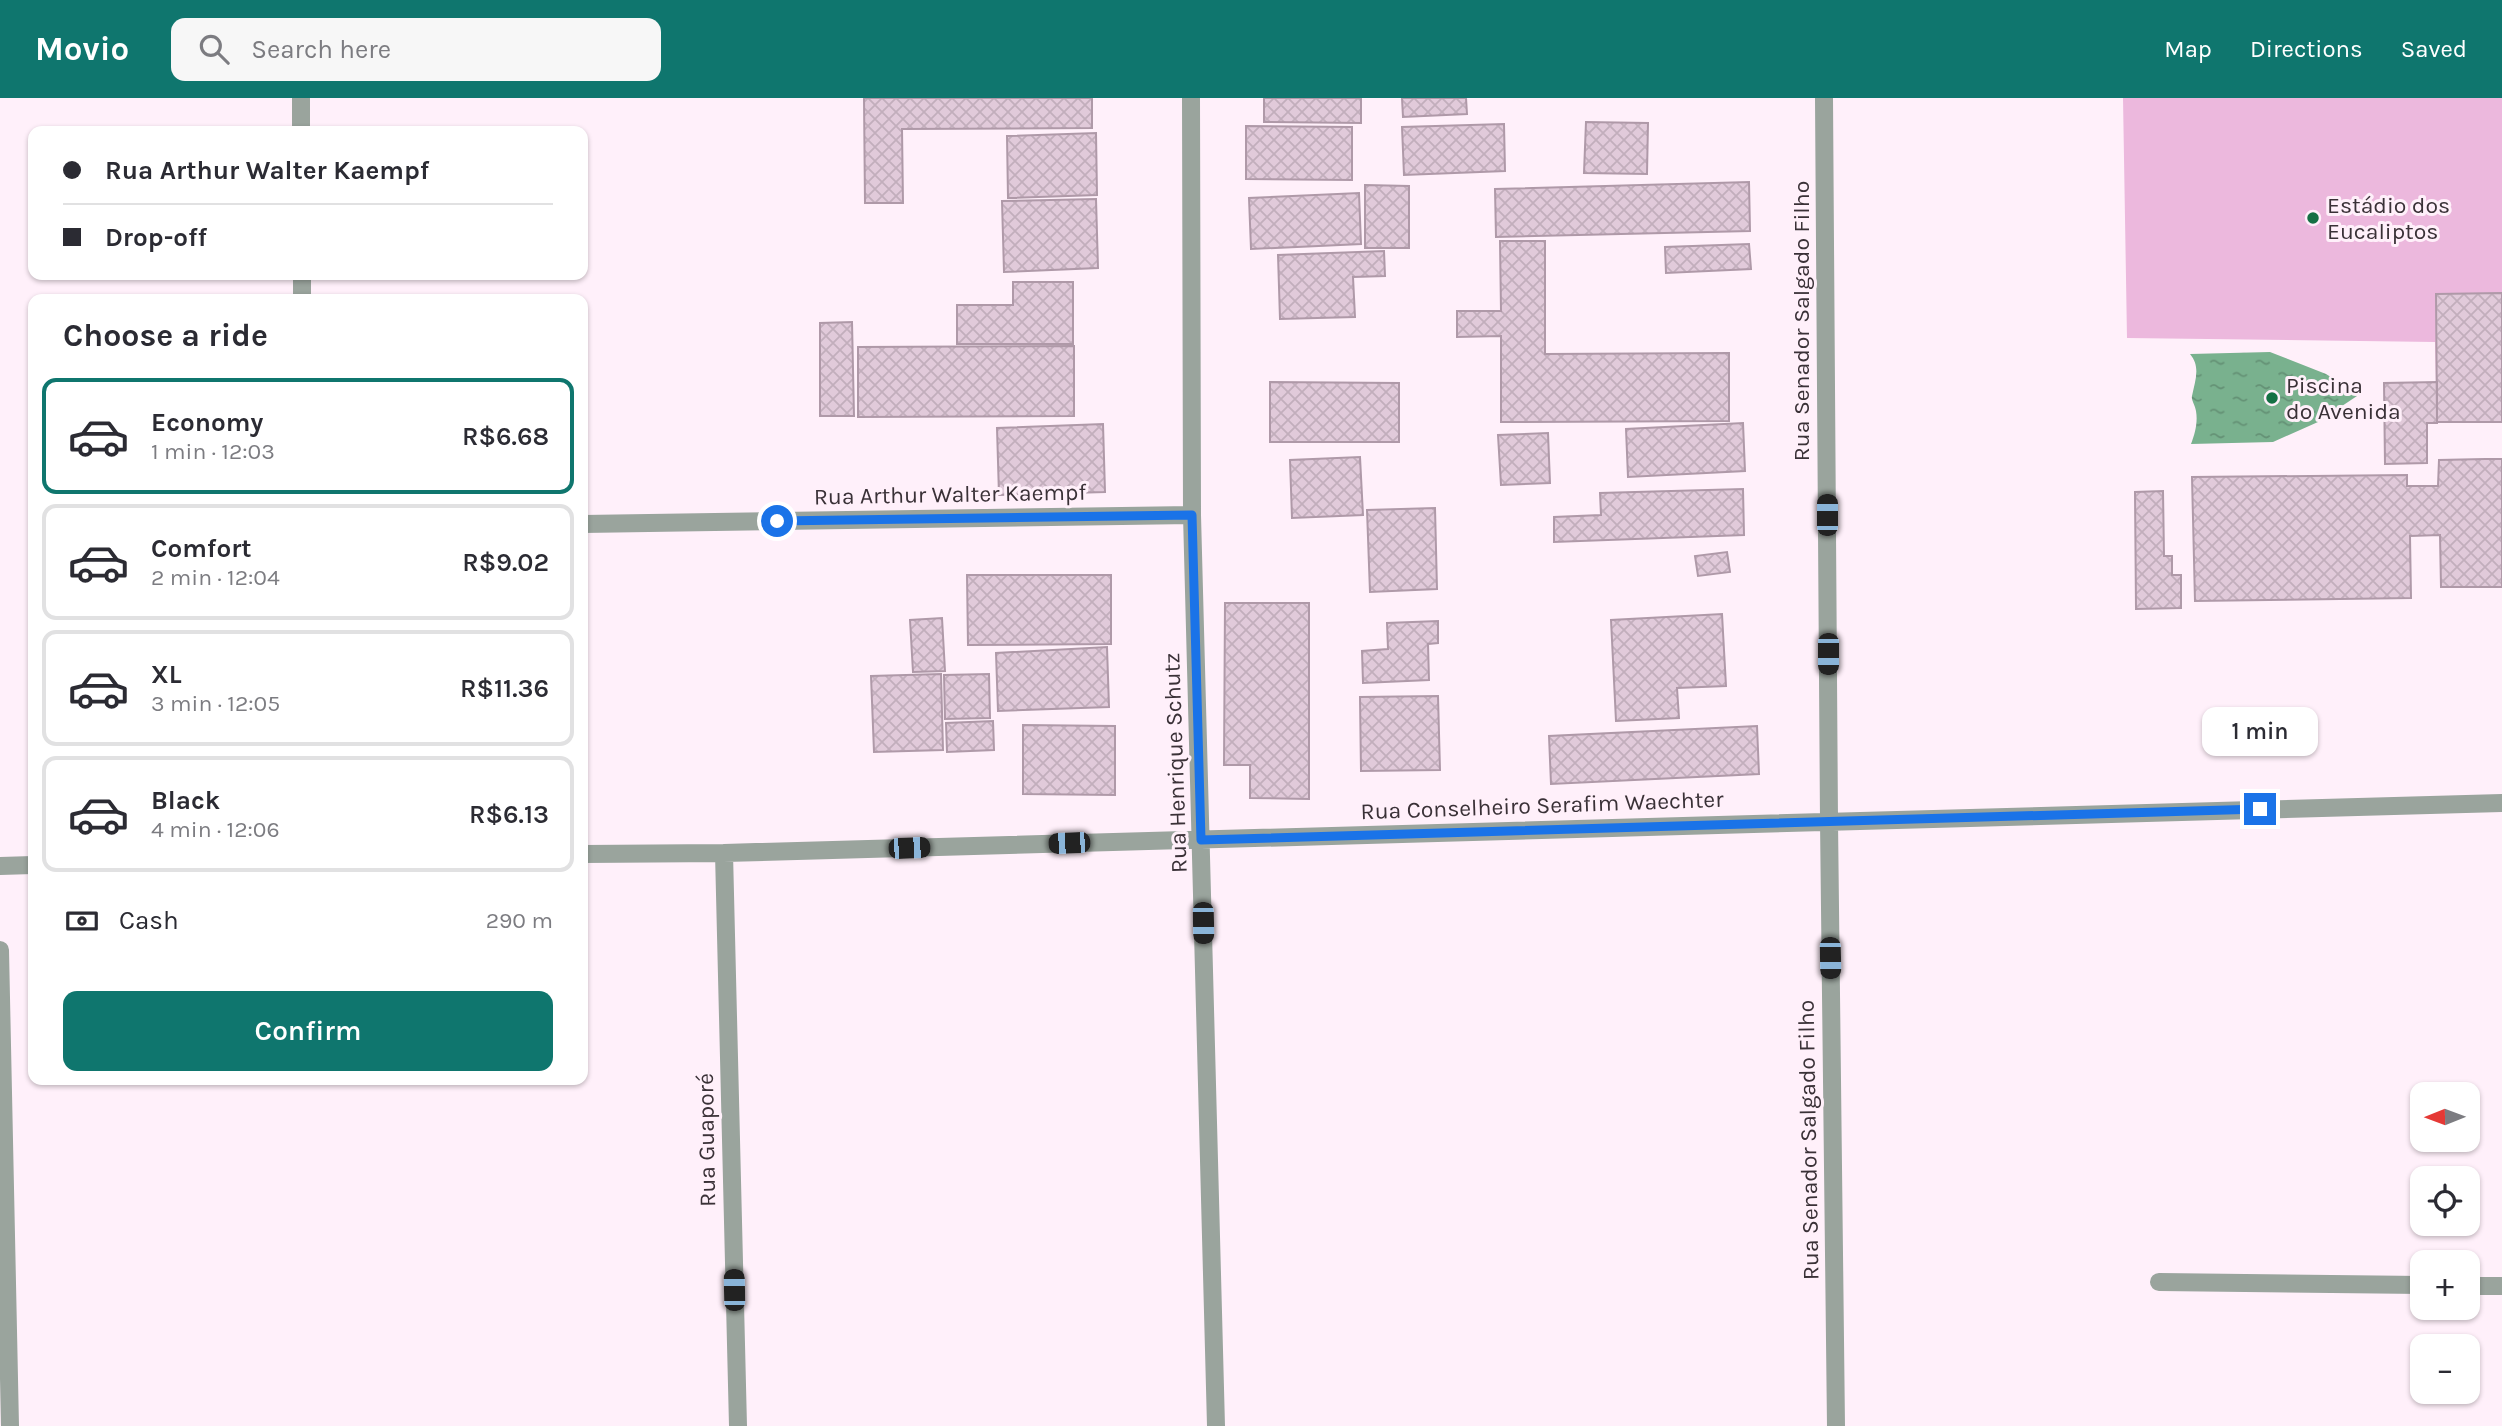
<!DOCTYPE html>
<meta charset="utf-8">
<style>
:root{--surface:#fff;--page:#f7f7f7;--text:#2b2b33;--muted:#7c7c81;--line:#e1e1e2;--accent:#0f766e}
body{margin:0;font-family:Karla,sans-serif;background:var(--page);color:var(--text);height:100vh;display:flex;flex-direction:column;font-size:26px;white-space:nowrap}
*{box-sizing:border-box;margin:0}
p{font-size:23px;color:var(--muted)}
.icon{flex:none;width:38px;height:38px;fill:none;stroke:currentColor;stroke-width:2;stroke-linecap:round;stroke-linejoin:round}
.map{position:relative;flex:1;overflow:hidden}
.side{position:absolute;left:28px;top:196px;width:560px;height:791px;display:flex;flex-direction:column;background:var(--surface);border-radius:14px;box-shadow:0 2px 5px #0004}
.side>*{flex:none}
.banner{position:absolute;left:28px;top:28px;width:560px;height:154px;border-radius:14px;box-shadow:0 2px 5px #0004;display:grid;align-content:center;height:154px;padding:0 35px;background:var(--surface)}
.needle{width:46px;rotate:269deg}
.fabs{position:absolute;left:2410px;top:984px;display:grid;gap:14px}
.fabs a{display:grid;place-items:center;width:70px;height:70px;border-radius:14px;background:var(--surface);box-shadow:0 2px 5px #0004;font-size:35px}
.end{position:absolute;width:32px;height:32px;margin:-16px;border:9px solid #1a73e8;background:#fff;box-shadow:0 0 0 4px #fff}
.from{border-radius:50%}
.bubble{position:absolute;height:49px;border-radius:14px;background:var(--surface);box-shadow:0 2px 5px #0004;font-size:23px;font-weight:600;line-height:49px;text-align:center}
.car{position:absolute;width:21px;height:42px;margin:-21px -10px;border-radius:9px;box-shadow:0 0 5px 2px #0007;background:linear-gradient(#222 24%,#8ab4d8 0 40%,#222 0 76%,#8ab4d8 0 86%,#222 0)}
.banner b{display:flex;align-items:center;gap:24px;height:66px;font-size:26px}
.banner b+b{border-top:2px solid var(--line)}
.banner i{width:18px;height:18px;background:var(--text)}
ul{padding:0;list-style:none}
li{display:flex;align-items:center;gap:21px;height:116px;margin:0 14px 10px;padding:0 21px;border:4px solid var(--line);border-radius:14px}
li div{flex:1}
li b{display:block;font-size:26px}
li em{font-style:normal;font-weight:600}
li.selected{border-color:var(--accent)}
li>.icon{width:63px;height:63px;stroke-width:1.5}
h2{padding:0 35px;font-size:32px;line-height:84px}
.pay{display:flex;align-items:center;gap:18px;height:77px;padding:0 35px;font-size:26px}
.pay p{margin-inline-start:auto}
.cta{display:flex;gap:14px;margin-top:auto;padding:14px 35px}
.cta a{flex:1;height:80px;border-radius:14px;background:var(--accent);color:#fff;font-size:28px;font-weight:600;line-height:80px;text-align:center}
header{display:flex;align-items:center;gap:42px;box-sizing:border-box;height:98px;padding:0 35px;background:var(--accent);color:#fff}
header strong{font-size:33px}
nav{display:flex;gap:38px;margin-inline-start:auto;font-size:24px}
.search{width:490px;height:63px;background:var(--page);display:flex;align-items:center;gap:18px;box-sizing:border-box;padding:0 24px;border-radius:14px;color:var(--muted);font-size:26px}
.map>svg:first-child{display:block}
.pitch{fill:#ecb8dd}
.water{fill:url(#water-ripples)}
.building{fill:url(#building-cross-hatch);stroke:#af99a8;stroke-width:2}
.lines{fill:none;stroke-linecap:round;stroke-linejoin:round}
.street{stroke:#9aa49d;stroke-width:18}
.route{stroke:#1a73e8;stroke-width:9}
.poi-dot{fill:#157044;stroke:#fff0fa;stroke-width:2.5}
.labels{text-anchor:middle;stroke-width:6;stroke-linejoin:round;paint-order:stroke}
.poi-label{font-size:23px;fill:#3a3137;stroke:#fff0fa;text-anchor:start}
.street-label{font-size:23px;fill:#3a3137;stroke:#fff0fa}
</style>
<header>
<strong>Movio</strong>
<div class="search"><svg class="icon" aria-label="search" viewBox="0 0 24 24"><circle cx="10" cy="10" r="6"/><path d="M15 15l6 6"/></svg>Search here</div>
<nav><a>Map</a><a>Directions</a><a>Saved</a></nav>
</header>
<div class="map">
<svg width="2502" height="1328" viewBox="0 0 2502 1328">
<defs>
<pattern id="water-ripples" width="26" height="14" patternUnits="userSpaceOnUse" patternTransform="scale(1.75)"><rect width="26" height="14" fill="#79b18e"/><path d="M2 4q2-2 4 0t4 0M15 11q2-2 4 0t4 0" fill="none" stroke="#649175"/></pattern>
<pattern id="building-cross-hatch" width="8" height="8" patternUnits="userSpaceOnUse" patternTransform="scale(1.75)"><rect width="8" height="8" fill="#e1cada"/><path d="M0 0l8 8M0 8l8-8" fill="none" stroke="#c2aebc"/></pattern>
</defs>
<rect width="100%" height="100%" fill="#fff0fa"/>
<path class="pitch" d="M2123,0H2502V324L2437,325L2435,244L2127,240Z"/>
<path class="water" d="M2270,254L2326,276L2355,294L2357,298L2318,324L2273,344L2191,346C2195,336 2198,324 2196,313C2195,307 2191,302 2192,298C2195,283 2201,269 2190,256Z"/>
<path class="building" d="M864,0H1092V30L902,31L903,105H865Z
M1264,0H1361V25L1264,24Z
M1402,0H1466L1467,16L1403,19Z
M1586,24L1648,25L1647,76L1584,75Z
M1504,26L1505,73L1404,77L1402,29Z
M1246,28L1352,29V82L1246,81Z
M1096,35L1097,97L1008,100L1007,38Z
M1749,84L1750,133L1496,139L1495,91Z
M1365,87L1409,88V150H1365Z
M1359,95L1361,146L1251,151L1249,100Z
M1096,101L1098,170L1004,174L1002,103Z
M1500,143H1545V256L1729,255V323L1501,324V238L1457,239V213H1501Z
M1749,146L1751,171L1666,175L1665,149Z
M1384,153L1385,178L1353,179L1355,219L1280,221L1278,157Z
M1013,184H1073V246H957V207H1013Z
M2502,195V324H2437L2436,196Z
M852,224L854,318H820V225Z
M1074,248V318L858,319V249Z
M1270,284L1399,285V344H1270Z
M2437,284V325H2427V365L2385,366L2384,285Z
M1743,325L1745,373L1628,379L1626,331Z
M1103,326L1105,394L999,397L997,330Z
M1548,335L1550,385L1501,387L1498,337Z
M1360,359L1363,417L1292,420L1290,362Z
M2485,361H2502V489H2441L2440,437L2410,438L2411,500L2195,503L2192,379L2407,377V388H2438L2439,362Z
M1743,391L1744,437L1554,444V419L1601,417L1600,395Z
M2163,393L2164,458H2172V477H2181V510L2136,511L2135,394Z
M1435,410L1437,491L1370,494L1367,412Z
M1727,454L1730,474L1698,478L1695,458Z
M967,477H1111V546L968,547Z
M1225,505H1309V701L1250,700V667H1224Z
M1722,516L1726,588L1677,590L1679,620L1616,623L1611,522Z
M942,520L945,573L913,574L910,522Z
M1438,523V545L1428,546L1429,582L1363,585L1362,553L1388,551L1387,525Z
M1107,549L1109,609L998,613L996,555Z
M941,576L943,652L874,654L871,578Z
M989,576L990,620L945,621L944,577Z
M1438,598L1440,672L1361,673L1360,599Z
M993,623L994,652L947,654L946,625Z
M1023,627L1115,628V697L1023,696Z
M1757,628L1759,676L1551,686L1549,638Z"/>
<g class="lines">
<path class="street" d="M301,0V33
M1191,0L1192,417L1216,1328
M1824,0L1829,723L1836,1328
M302,177V201
M583,426L1192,417
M724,755L738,1328
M583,756L724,755L2502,705
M0,768L33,767
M0,852L10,1328
M2159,1184L2422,1187
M2468,1188H2502"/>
</g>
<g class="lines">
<path class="route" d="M777,423L1192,417L1201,742L2260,711"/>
</g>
<g class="poi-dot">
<circle cx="2313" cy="120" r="7"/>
<circle cx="2272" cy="300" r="7"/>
</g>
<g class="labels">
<g class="poi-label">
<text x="2327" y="115">Estádio dos<tspan x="2327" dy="26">Eucaliptos</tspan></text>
<text x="2286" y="295">Piscina<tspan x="2286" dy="26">do Avenida</tspan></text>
</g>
<g class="street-label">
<text transform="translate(1801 223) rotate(-90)" y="8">Rua Senador Salgado Filho</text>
<text transform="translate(950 396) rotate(-1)" y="8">Rua Arthur Walter Kaempf</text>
<text transform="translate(1175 665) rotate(-92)" y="8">Rua Henrique Schutz</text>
<text transform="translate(1542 707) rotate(-2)" y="8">Rua Conselheiro Serafim Waechter</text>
<text transform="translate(706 1042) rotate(-91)" y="8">Rua Guaporé</text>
<text transform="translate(1808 1042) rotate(-91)" y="8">Rua Senador Salgado Filho</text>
</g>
</g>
</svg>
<div class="fabs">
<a><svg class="needle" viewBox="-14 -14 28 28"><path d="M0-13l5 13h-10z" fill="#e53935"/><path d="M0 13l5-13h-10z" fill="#7c7c81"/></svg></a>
<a><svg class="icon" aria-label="locate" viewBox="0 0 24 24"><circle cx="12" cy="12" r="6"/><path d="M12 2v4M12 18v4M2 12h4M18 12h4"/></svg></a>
<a>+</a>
<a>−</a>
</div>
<i class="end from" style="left:777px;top:423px"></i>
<i class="end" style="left:2260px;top:711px"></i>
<div class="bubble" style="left:2202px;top:609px;width:116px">1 min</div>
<i class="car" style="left:1827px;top:417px;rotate:0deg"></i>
<i class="car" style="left:1828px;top:556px;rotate:180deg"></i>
<i class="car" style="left:1069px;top:745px;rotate:268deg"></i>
<i class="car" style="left:909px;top:750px;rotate:88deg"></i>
<i class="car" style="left:1203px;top:825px;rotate:179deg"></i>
<i class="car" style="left:1830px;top:860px;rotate:179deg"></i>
<i class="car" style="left:734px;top:1192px;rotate:359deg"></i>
<div class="banner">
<b><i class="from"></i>Rua Arthur Walter Kaempf</b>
<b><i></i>Drop-off</b>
</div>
<section class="side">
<h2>Choose a ride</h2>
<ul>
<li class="selected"><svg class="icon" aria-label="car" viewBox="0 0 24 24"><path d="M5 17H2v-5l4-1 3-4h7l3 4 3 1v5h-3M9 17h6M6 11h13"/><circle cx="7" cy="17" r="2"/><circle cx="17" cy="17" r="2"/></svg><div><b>Economy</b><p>1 min · 12:03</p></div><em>R$6.68</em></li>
<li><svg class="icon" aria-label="car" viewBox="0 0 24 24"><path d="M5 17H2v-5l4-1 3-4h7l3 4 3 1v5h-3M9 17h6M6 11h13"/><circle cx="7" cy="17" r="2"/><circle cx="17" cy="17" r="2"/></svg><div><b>Comfort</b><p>2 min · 12:04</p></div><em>R$9.02</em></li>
<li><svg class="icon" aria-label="car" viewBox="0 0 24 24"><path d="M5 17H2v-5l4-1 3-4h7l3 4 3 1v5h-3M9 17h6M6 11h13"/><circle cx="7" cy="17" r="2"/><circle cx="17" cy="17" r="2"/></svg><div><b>XL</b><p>3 min · 12:05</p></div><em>R$11.36</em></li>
<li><svg class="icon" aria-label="car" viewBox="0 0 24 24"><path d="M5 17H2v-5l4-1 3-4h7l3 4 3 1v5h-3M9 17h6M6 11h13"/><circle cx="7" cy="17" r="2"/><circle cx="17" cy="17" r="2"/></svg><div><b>Black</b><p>4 min · 12:06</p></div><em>R$6.13</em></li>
</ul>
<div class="pay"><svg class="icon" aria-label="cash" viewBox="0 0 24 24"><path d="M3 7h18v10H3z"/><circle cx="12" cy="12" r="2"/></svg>Cash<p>290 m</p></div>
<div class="cta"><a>Confirm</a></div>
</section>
</div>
